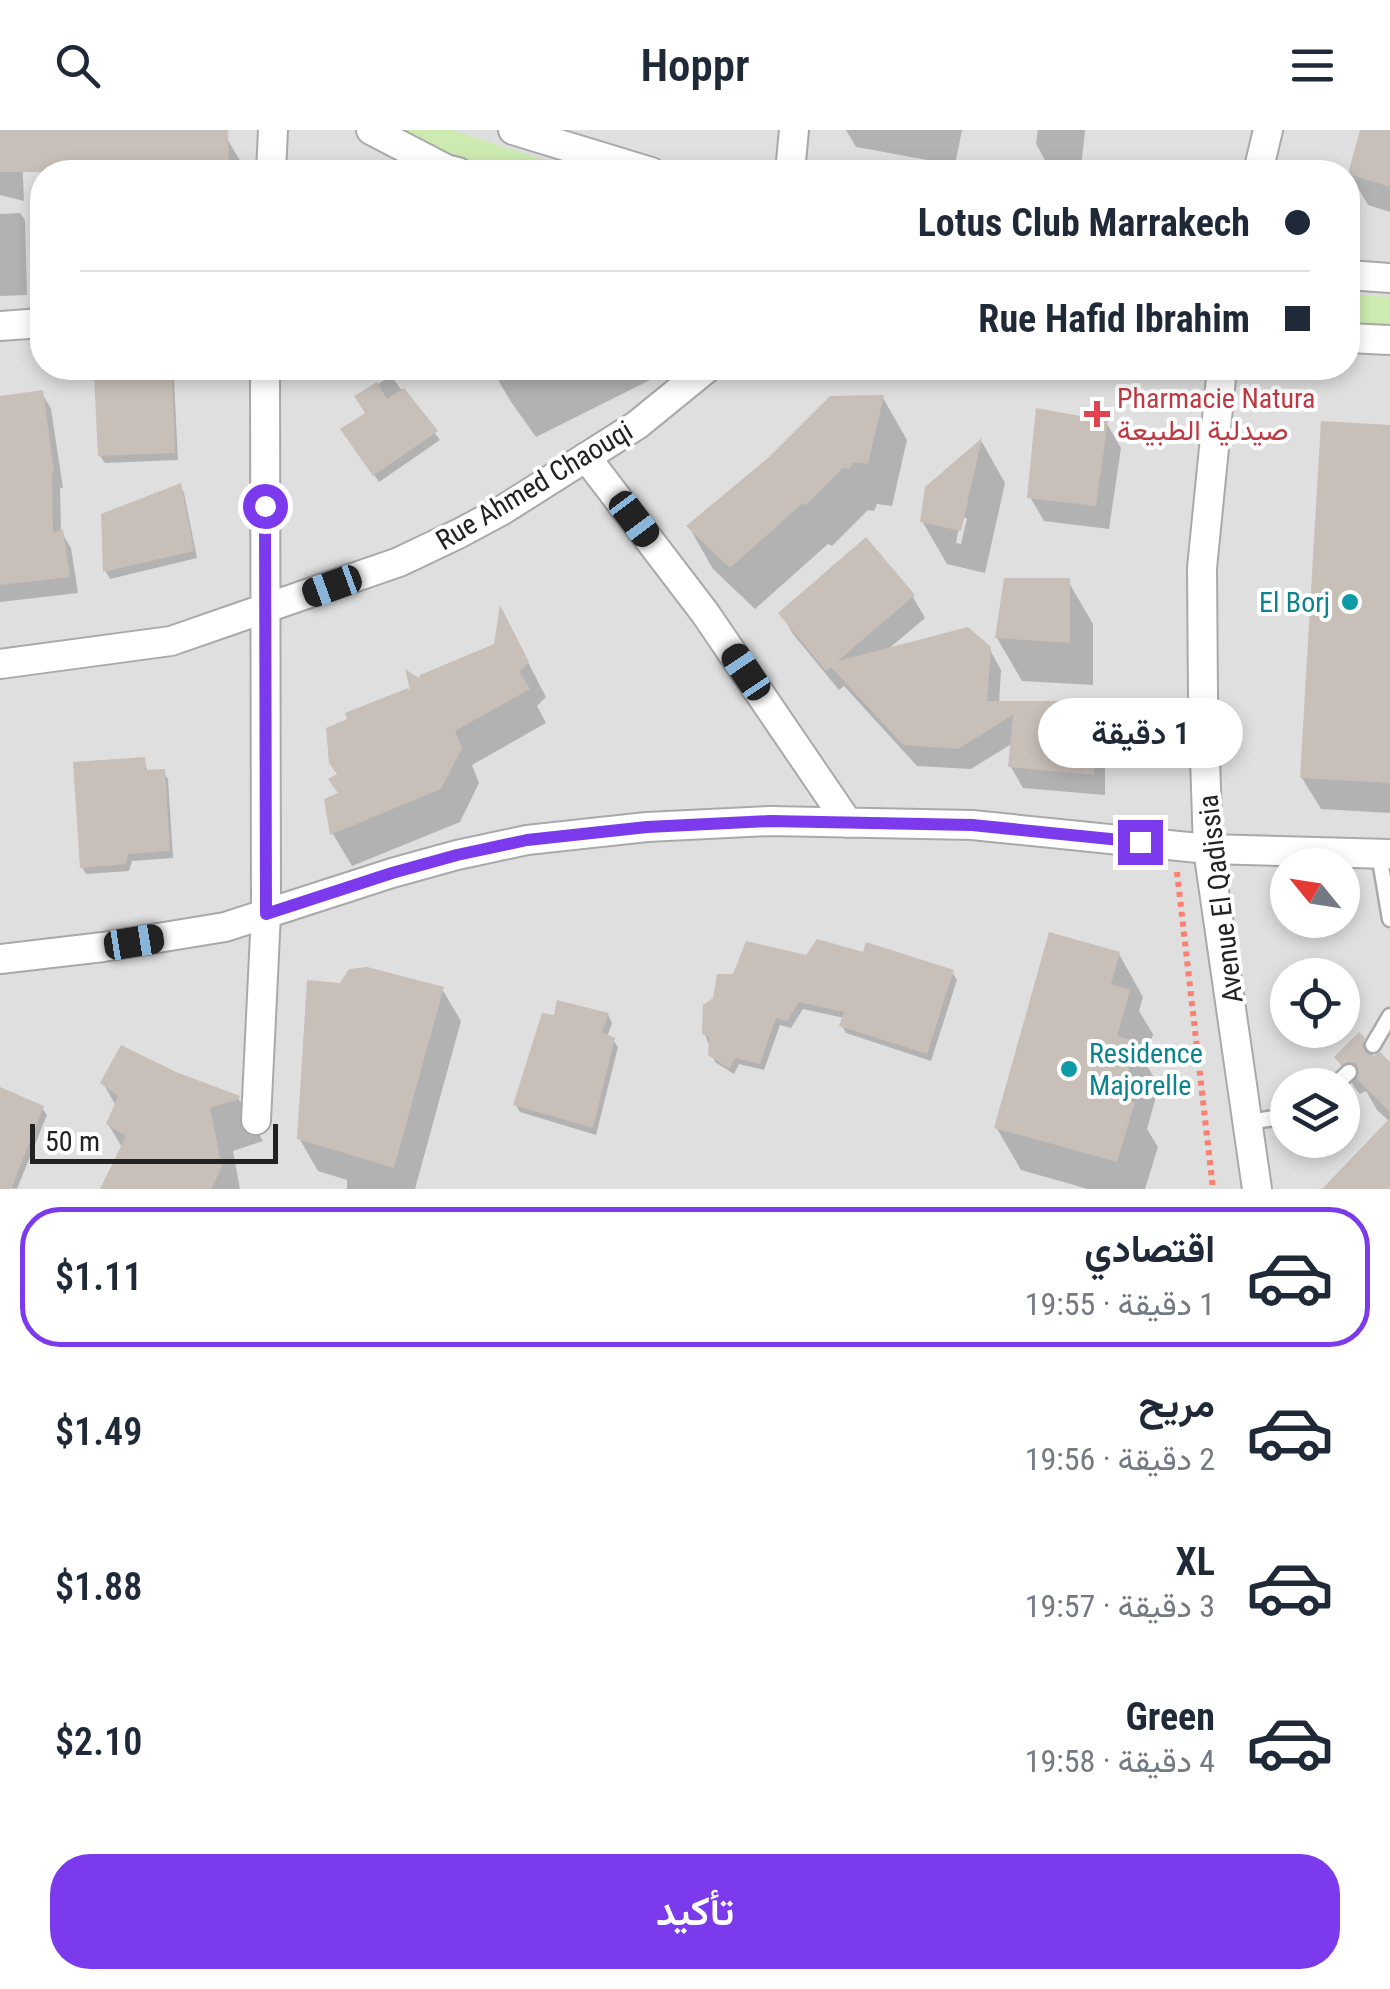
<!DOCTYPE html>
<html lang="ar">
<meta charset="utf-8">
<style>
:root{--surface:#fff;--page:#f6f6f7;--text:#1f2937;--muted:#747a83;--line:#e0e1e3;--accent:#7c3aed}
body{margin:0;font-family:"Roboto Condensed",Vazirmatn,sans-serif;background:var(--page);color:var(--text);direction:rtl;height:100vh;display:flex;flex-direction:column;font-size:38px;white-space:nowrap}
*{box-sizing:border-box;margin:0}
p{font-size:32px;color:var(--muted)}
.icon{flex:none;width:55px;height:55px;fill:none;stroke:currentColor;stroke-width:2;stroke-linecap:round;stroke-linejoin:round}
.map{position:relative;height:1059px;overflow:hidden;direction:ltr}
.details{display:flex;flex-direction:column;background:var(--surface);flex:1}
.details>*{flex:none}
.guide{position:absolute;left:30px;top:30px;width:1330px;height:220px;border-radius:40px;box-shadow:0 5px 15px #0003;direction:rtl;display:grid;align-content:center;height:220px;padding:0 50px;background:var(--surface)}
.needle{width:65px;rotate:300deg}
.controls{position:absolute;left:1270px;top:718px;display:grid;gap:20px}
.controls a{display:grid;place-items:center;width:90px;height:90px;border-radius:50%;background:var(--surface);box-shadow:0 5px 15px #0003;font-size:50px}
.scale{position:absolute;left:30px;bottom:25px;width:248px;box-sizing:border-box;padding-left:10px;border:5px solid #222;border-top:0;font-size:28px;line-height:35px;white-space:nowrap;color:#222;-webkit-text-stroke:8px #fff;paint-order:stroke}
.end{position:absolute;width:45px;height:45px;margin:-22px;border:12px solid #7c3aed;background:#fff;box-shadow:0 0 0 5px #fff}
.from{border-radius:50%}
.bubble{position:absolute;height:70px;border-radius:35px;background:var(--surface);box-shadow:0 5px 15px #0003;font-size:32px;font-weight:600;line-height:70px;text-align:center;direction:rtl}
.car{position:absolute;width:30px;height:60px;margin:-30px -15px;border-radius:12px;box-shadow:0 0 8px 2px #0007;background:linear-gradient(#222 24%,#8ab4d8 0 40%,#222 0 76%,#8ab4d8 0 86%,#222 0)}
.guide b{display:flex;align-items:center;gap:35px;height:95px;font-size:38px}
.guide b+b{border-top:2px solid var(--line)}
.guide i{width:25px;height:25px;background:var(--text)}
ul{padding:18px 0 0;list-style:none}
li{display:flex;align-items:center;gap:30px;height:140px;margin:0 20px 15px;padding:0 30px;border:5px solid transparent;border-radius:40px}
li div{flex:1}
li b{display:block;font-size:38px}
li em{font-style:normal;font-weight:600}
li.selected{border-color:var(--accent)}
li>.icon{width:90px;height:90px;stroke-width:1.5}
.primary-button{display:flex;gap:20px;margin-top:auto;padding:20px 50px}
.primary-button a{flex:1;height:115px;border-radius:40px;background:var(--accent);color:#fff;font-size:40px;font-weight:600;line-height:115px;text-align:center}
header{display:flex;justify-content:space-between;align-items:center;height:130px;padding:0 50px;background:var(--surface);font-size:45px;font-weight:600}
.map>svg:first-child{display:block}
.residential{fill:#e0dfdf;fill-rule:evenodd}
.grass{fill:#cdebb0}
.shadow{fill:#0003;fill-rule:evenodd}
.building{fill:#c7bfb8}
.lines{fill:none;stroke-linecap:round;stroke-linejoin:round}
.lane-casing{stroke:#a9a9a9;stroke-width:19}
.street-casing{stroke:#a9a9a9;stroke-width:32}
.path{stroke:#fa8072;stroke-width:6;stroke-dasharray:5 5;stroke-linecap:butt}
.lane{stroke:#fff;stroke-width:14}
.street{stroke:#fff;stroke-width:28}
.route{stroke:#7c3aed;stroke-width:12}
.health-dot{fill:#e0444e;stroke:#fff;stroke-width:4}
.culture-dot{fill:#0f9aa8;stroke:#fff;stroke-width:4}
.labels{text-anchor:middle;stroke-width:8;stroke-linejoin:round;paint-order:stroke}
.health-label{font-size:28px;fill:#be3a42;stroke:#fff;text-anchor:start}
.street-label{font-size:28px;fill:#222;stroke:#fff}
.culture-label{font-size:28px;fill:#0d838f;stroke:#fff;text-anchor:end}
</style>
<header><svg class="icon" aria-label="menu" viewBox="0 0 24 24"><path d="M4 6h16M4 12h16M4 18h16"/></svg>Hoppr<svg class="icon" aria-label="search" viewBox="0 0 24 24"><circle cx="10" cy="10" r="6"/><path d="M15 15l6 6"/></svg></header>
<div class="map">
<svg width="1390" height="1059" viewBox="0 0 1390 1059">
<rect width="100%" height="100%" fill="#f2efe9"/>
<path class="residential" d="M0,0H1390V1059H0ZM42,42H1348V238H42ZM1288,735H1342V790H1288ZM1288,845H1342V900H1288ZM1288,955H1342V1010H1288Z"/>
<path class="grass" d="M366,0H452L581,42H485Z
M1348,164L1390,167V198L1348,195Z"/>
<path class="shadow" d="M0,0H21L24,71L0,65Z
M43,0H219L226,7L241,32V42H58Z
M846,0H962L955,35L856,17Z
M1038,0H1085L1081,38L1045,30L1036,14Z
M1363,0H1390V82L1368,75L1350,44Z
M20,83L25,90L27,165L0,166V84Z
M371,238H441L440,245L375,244Z
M491,238H654L650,250L536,307L511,272Z
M170,242L174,250L178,330L105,333L100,326Z
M391,246L440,310L379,352L348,307L368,284L358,267Z
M42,263L51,279L63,358H60L61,401L71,418L78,463L0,472V269Z
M883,268L907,310L892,376L877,374L874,381L868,380L832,416L828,414L755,479L713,439L689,397Z
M1107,294L1121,318L1109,399L1044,391L1030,367Z
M1390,298V683L1321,679L1302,648Z
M982,312L1005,353L985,443L947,434L922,391L927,358ZM961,388H967L961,414L956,413Z
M180,356L184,363L197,428L110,449L106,442L103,386Z
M865,411L913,467L925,488L886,521L989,518L1001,540L999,574H1093L1105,595V665L1023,658L1011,637L1013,613L971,639L917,636L844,556L839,560L793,504L781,483Z
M1068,451L1093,494V555L1022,551L997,508Z
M517,511L546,567L537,576L546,593L472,635L479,653L460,692L352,736L333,704L327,670L339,665V646L414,566L420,551L496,516Z
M144,629L148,643L163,642L168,649L173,728L132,731L129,741L86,744L82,737Z
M1119,824L1143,867L1139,881L1153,904L1145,932L1159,956L1147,999L1158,1017L1145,1059H1088L1021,1040L996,997Z
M808,828L952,842L957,850L931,931L846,903L842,896L844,888L803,879L791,898L780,895L764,940L739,934L734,944L715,932L705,904L735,847Z
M442,859L461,891L415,1059H347V1050L318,1041L299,1008Z
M608,885L612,893L607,907L613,910L618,917L596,1005L520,982L515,974Z
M1363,909L1374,928L1390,935V1059H1334L1390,992L1377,980L1366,961L1360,964L1355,958L1337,928Z
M175,944L238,968L263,1011L233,1021L240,1059H103L123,1019L108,994L116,976L103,953Z
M0,960L42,978L47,985L17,1059L0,1056Z"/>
<path class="building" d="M0,0H228L229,42H0Z
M1360,0H1390V57L1348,44Z
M172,240L175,323L98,326L94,244Z
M377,252L387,269L404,258L438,301L373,346L340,299L365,283L354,266Z
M43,260L54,341L52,342L53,403L63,399L70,447L0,455V266Z
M884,265L868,334L853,332L850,339L843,338L806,375L803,373L730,438L686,396L769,327L830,266Z
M1036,278L1108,291L1096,376L1027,368Z
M1321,291L1390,295V653L1300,648Z
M982,308L961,401L920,392L925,357Z
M181,353L194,421L103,442L101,384Z
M866,407L915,465L838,531L968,497L991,517L987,571H1095L1094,645L1008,637L1013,585L958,619L903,615L831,537L826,541L778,483Z
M1004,448H1070V513L995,508Z
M500,475L529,532L520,542L530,559L455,601L462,618L441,659L330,705L324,669L338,663L328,649L337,644L329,633L326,598L347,589L345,583L408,558L410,560L405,539L419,548L420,545L494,514Z
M145,627L146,640L165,639L170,721L128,724L126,734L80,738L73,632Z
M1049,802L1120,822L1111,854L1130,860L1117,906L1136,911L1121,968L1135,972L1117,1032L994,998Z
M817,809L863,822L866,812L954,840L927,924L839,896L844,882L799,872L787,891L776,888L760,934L735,928L730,939L708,925L709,907L702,904L703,875L713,868L717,844H733L746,811L806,825Z
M367,837L444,857L394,1038L297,1009L307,850L340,853L349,839Z
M557,870L609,883L602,902L615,908L593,998L513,975L542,883L554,885Z
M1359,902L1365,908L1362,916L1367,924L1374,926L1380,922L1390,932V982L1357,949L1359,941L1356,934L1348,932L1341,935L1334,927Z
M121,915L176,942L240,966L239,969L210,978L222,1037L211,1059H100L126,1006L106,994L118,966L100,953Z
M0,957L44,976L11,1059H0Z
M1390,988V1059H1322Z"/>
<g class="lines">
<g class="lane-casing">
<path id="lane" d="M1379,724L1390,789
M1373,915L1390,886
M1335,955L1349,942
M1248,992L1288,986"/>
</g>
<g class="street-casing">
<path id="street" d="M371,0L446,39L458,42
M513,0L651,42
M271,42L273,0
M790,42L794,0
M1258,42L1268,0
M1348,145L1390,148
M0,196L42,193
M1348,208L1390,210
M1222,238L1202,438L1203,567L1208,719L1257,1059
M586,327L705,483L848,693
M0,534L171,511L399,432L460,403L501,381L637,295L707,238
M0,829L103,817L225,797L392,743L457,725L527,710L647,697L770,691L972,695L1208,719L1390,724
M256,990L266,784L265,238"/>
</g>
<path class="path" d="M1177,742L1213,1059"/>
<use href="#lane" class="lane"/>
<use href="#street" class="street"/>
</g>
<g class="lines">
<path class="route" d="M265,376L266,784L392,743L457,725L527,710L647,697L770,691L972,695L1140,712"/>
</g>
<path class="health-dot" d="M1092 269h10v10h10v10h-10v10h-10v-10h-10v-10h10z"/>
<g class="culture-dot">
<circle cx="1350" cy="472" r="10"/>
<circle cx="1069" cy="939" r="10"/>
</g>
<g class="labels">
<g class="health-label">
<text x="1117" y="278">Pharmacie Natura<tspan x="1117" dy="32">صيدلية الطبيعة</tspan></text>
</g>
<g class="street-label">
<text transform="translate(534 355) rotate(-31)" y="10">Rue Ahmed Chaouqi</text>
<text transform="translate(1220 769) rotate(-97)" y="10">Avenue El Qadissia</text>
</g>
<g class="culture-label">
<text x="1330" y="482">El Borj</text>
<text x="1089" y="933" text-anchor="start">Residence<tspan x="1089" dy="32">Majorelle</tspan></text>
</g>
</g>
</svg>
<div class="controls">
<a><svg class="needle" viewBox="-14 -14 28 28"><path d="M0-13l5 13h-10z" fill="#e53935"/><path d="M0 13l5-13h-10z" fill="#747a83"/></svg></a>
<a><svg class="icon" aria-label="locate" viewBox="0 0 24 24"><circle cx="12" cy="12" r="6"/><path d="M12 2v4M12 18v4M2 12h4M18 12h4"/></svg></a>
<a><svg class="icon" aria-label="layers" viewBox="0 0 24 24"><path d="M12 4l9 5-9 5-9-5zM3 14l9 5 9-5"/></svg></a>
</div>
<div class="scale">50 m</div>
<i class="end from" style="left:265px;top:376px"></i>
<i class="end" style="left:1140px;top:712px"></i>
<div class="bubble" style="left:1038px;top:568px;width:205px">1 دقيقة</div>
<i class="car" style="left:634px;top:389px;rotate:143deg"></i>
<i class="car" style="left:332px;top:456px;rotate:250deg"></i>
<i class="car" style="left:746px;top:542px;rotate:326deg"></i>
<i class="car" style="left:134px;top:812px;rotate:81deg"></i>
<div class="guide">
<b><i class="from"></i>Lotus Club Marrakech</b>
<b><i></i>Rue Hafid Ibrahim</b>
</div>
</div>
<section class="details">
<ul>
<li class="selected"><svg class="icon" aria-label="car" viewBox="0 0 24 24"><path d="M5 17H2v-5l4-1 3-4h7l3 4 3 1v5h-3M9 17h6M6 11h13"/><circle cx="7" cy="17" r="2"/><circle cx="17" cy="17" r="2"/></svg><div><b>اقتصادي</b><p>1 دقيقة · 19:55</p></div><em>$1.11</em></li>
<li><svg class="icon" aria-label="car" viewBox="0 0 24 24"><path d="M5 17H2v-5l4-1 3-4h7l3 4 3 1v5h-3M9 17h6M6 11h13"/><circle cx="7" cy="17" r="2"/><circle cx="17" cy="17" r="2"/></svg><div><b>مريح</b><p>2 دقيقة · 19:56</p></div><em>$1.49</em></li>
<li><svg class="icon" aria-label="car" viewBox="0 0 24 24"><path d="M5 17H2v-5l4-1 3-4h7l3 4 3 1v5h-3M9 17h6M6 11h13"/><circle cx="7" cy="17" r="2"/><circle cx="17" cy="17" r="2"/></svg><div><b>XL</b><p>3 دقيقة · 19:57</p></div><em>$1.88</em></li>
<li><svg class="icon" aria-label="car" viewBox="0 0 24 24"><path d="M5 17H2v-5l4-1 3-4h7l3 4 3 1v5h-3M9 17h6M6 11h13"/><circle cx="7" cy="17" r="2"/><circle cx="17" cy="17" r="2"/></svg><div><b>Green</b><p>4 دقيقة · 19:58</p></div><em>$2.10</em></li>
</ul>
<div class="primary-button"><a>تأكيد</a></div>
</section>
